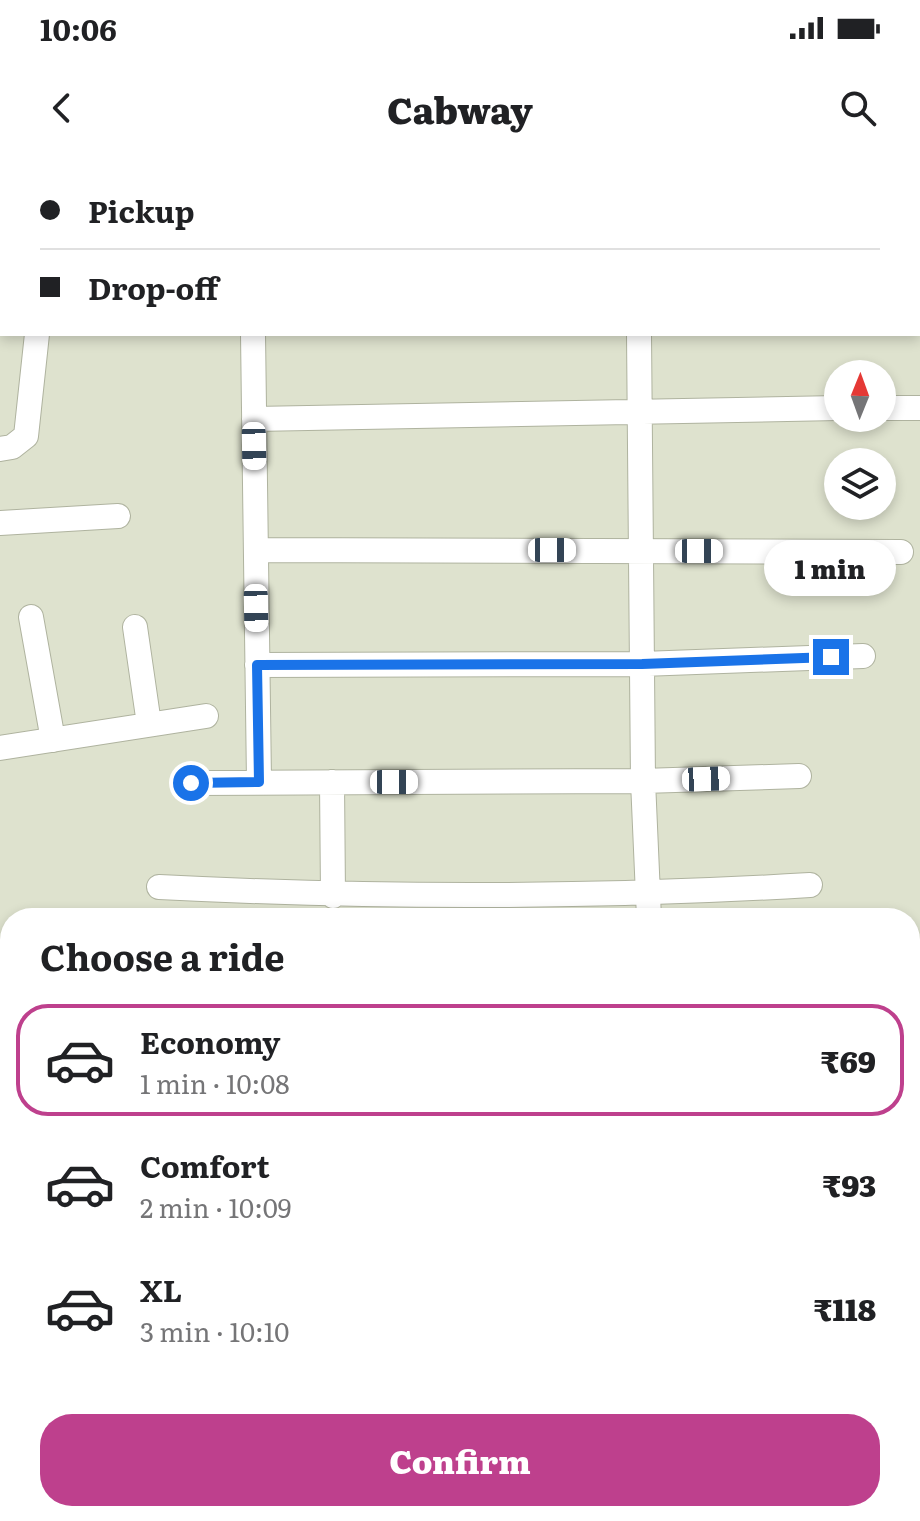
<!DOCTYPE html>
<meta charset="utf-8">
<style>
:root{--surface:#fff;--page:#f2f2f2;--text:#202124;--muted:#757577;--line:#e0e0e0;--accent:#be408d}
body{margin:0;font-family:Literata,serif;background:var(--page);color:var(--text);height:100vh;display:flex;flex-direction:column;font-size:30px;white-space:nowrap}
*{box-sizing:border-box;margin:0}
p{font-size:26px;color:var(--muted)}
.icon{flex:none;width:44px;height:44px;fill:none;stroke:currentColor;stroke-width:2;stroke-linecap:round;stroke-linejoin:round}
.map{position:relative;flex:1;overflow:hidden}
.drawer{position:absolute;left:0px;top:748px;width:920px;height:614px;display:flex;flex-direction:column;background:var(--surface);border-radius:32px 32px 0 0;box-shadow:0 4px 12px #0003}
.drawer>*{flex:none}
.hud{position:absolute;left:0px;top:0px;width:920px;height:176px;box-shadow:0 4px 12px #0003;display:grid;align-content:center;height:176px;padding:0 40px;background:var(--surface)}
.needle{width:52px;rotate:1deg}
.tools{position:absolute;left:824px;top:200px;display:grid;gap:16px}
.tools a{display:grid;place-items:center;width:72px;height:72px;border-radius:50%;background:var(--surface);box-shadow:0 4px 12px #0003;font-size:40px}
.end{position:absolute;width:36px;height:36px;margin:-18px;border:10px solid #1a73e8;background:#fff;box-shadow:0 0 0 4px #fff}
.from{border-radius:50%}
.bubble{position:absolute;height:56px;border-radius:28px;background:var(--surface);box-shadow:0 4px 12px #0003;font-size:26px;font-weight:800;line-height:56px;text-align:center}
.car{position:absolute;width:24px;height:48px;margin:-24px -12px;border-radius:10px;box-shadow:0 0 6px 2px #0007;background:linear-gradient(#fff 24%,#345 0 40%,#fff 0 76%,#345 0 86%,#fff 0)}
.hud b{display:flex;align-items:center;gap:28px;height:76px;font-size:30px}
.hud b+b{border-top:2px solid var(--line)}
.hud i{width:20px;height:20px;background:var(--text)}
ul{padding:0;list-style:none}
li{display:flex;align-items:center;gap:24px;height:112px;margin:0 16px 12px;padding:0 24px;border:4px solid transparent;border-radius:32px}
li div{flex:1}
li b{display:block;font-size:30px}
li em{font-style:normal;font-weight:800}
li.on{border-color:var(--accent)}
li>.icon{width:72px;height:72px;stroke-width:1.5}
h2{padding:0 40px;font-size:36px;line-height:96px}
.cta{display:flex;gap:16px;margin-top:auto;padding:16px 40px}
.cta a{flex:1;height:92px;border-radius:32px;background:var(--accent);color:#fff;font-size:32px;font-weight:800;line-height:92px;text-align:center}
.status{display:flex;justify-content:space-between;align-items:center;height:56px;padding:0 40px;background:var(--surface);direction:ltr}
.status svg{height:22px;fill:currentColor}
header{display:flex;justify-content:space-between;align-items:center;height:104px;padding:0 40px;background:var(--surface);font-size:36px;font-weight:800}
.map>svg:first-child{display:block}
.lines{fill:none;stroke-linecap:round;stroke-linejoin:round}
.service-casing{stroke:#afb39f;stroke-width:14}
.minor-casing{stroke:#afb39f;stroke-width:26}
.service{stroke:#fff;stroke-width:12}
.minor{stroke:#fff;stroke-width:24}
.route{stroke:#1a73e8;stroke-width:10}
</style>
<div class="status"><b>10:06</b><svg viewBox="0 0 49 12"><path d="M0 12V9h3v3zM5 12V6h3v6zM10 12V3h3v9zM15 12V0h3v12zM26 1h20v11H26zM47 4h2v5h-2z"/></svg></div>
<header><svg class="icon" aria-label="back" viewBox="0 0 24 24"><path d="M15 5l-7 7 7 7"/></svg>Cabway<svg class="icon" aria-label="search" viewBox="0 0 24 24"><circle cx="10" cy="10" r="6"/><path d="M15 15l6 6"/></svg></header>
<div class="map">
<svg width="920" height="1361" viewBox="0 0 920 1361">
<rect width="100%" height="100%" fill="#dee2ce"/>
<g class="lines">
<g class="service-casing">
<path id="service" d="M458,0L489,2
M886,2L900,0
M910,1097L920,1096"/>
</g>
<g class="minor-casing">
<path id="minor" d="M147,0V2
M45,2L47,0
M0,39L2,37
M918,103H920
M253,174L259,622
M639,174L643,621L649,758
M882,248H920
M254,259L838,248
M0,289L12,287L26,276L37,174
M0,363L118,356
M256,390L901,392
M31,457L53,580
M135,467L149,564
M257,505L642,504L863,496
M0,588L206,556
M332,622L333,736
M191,623L643,621L799,616
M159,727C376,738 593,738 810,725
M0,828L10,829
M0,1167H10
M910,1263H920
M182,1352L183,1361
M626,1361L627,1352"/>
</g>
<use href="#service" class="service"/>
<use href="#minor" class="minor"/>
</g>
<g class="lines">
<path class="route" d="M191,623L259,622L257,505L642,504L831,497"/>
</g>
</svg>
<div class="tools">
<a><svg class="needle" viewBox="-14 -14 28 28"><path d="M0-13l5 13h-10z" fill="#e53935"/><path d="M0 13l5-13h-10z" fill="#757577"/></svg></a>
<a><svg class="icon" aria-label="layers" viewBox="0 0 24 24"><path d="M12 4l9 5-9 5-9-5zM3 14l9 5 9-5"/></svg></a>
</div>
<i class="end from" style="left:191px;top:623px"></i>
<i class="end" style="left:831px;top:497px"></i>
<div class="bubble" style="left:764px;top:380px;width:132px">1 min</div>
<i class="car" style="left:254px;top:286px;rotate:179deg"></i>
<i class="car" style="left:552px;top:390px;rotate:90deg"></i>
<i class="car" style="left:699px;top:391px;rotate:90deg"></i>
<i class="car" style="left:256px;top:448px;rotate:179deg"></i>
<i class="car" style="left:706px;top:619px;rotate:88deg"></i>
<i class="car" style="left:394px;top:622px;rotate:90deg"></i>
<div class="hud">
<b><i class="from"></i>Pickup</b>
<b><i></i>Drop-off</b>
</div>
<section class="drawer">
<h2>Choose a ride</h2>
<ul>
<li class="on"><svg class="icon" aria-label="car" viewBox="0 0 24 24"><path d="M5 17H2v-5l4-1 3-4h7l3 4 3 1v5h-3M9 17h6M6 11h13"/><circle cx="7" cy="17" r="2"/><circle cx="17" cy="17" r="2"/></svg><div><b>Economy</b><p>1 min · 10:08</p></div><em>₹69</em></li>
<li><svg class="icon" aria-label="car" viewBox="0 0 24 24"><path d="M5 17H2v-5l4-1 3-4h7l3 4 3 1v5h-3M9 17h6M6 11h13"/><circle cx="7" cy="17" r="2"/><circle cx="17" cy="17" r="2"/></svg><div><b>Comfort</b><p>2 min · 10:09</p></div><em>₹93</em></li>
<li><svg class="icon" aria-label="car" viewBox="0 0 24 24"><path d="M5 17H2v-5l4-1 3-4h7l3 4 3 1v5h-3M9 17h6M6 11h13"/><circle cx="7" cy="17" r="2"/><circle cx="17" cy="17" r="2"/></svg><div><b>XL</b><p>3 min · 10:10</p></div><em>₹118</em></li>
</ul>
<div class="cta"><a>Confirm</a></div>
</section>
</div>
